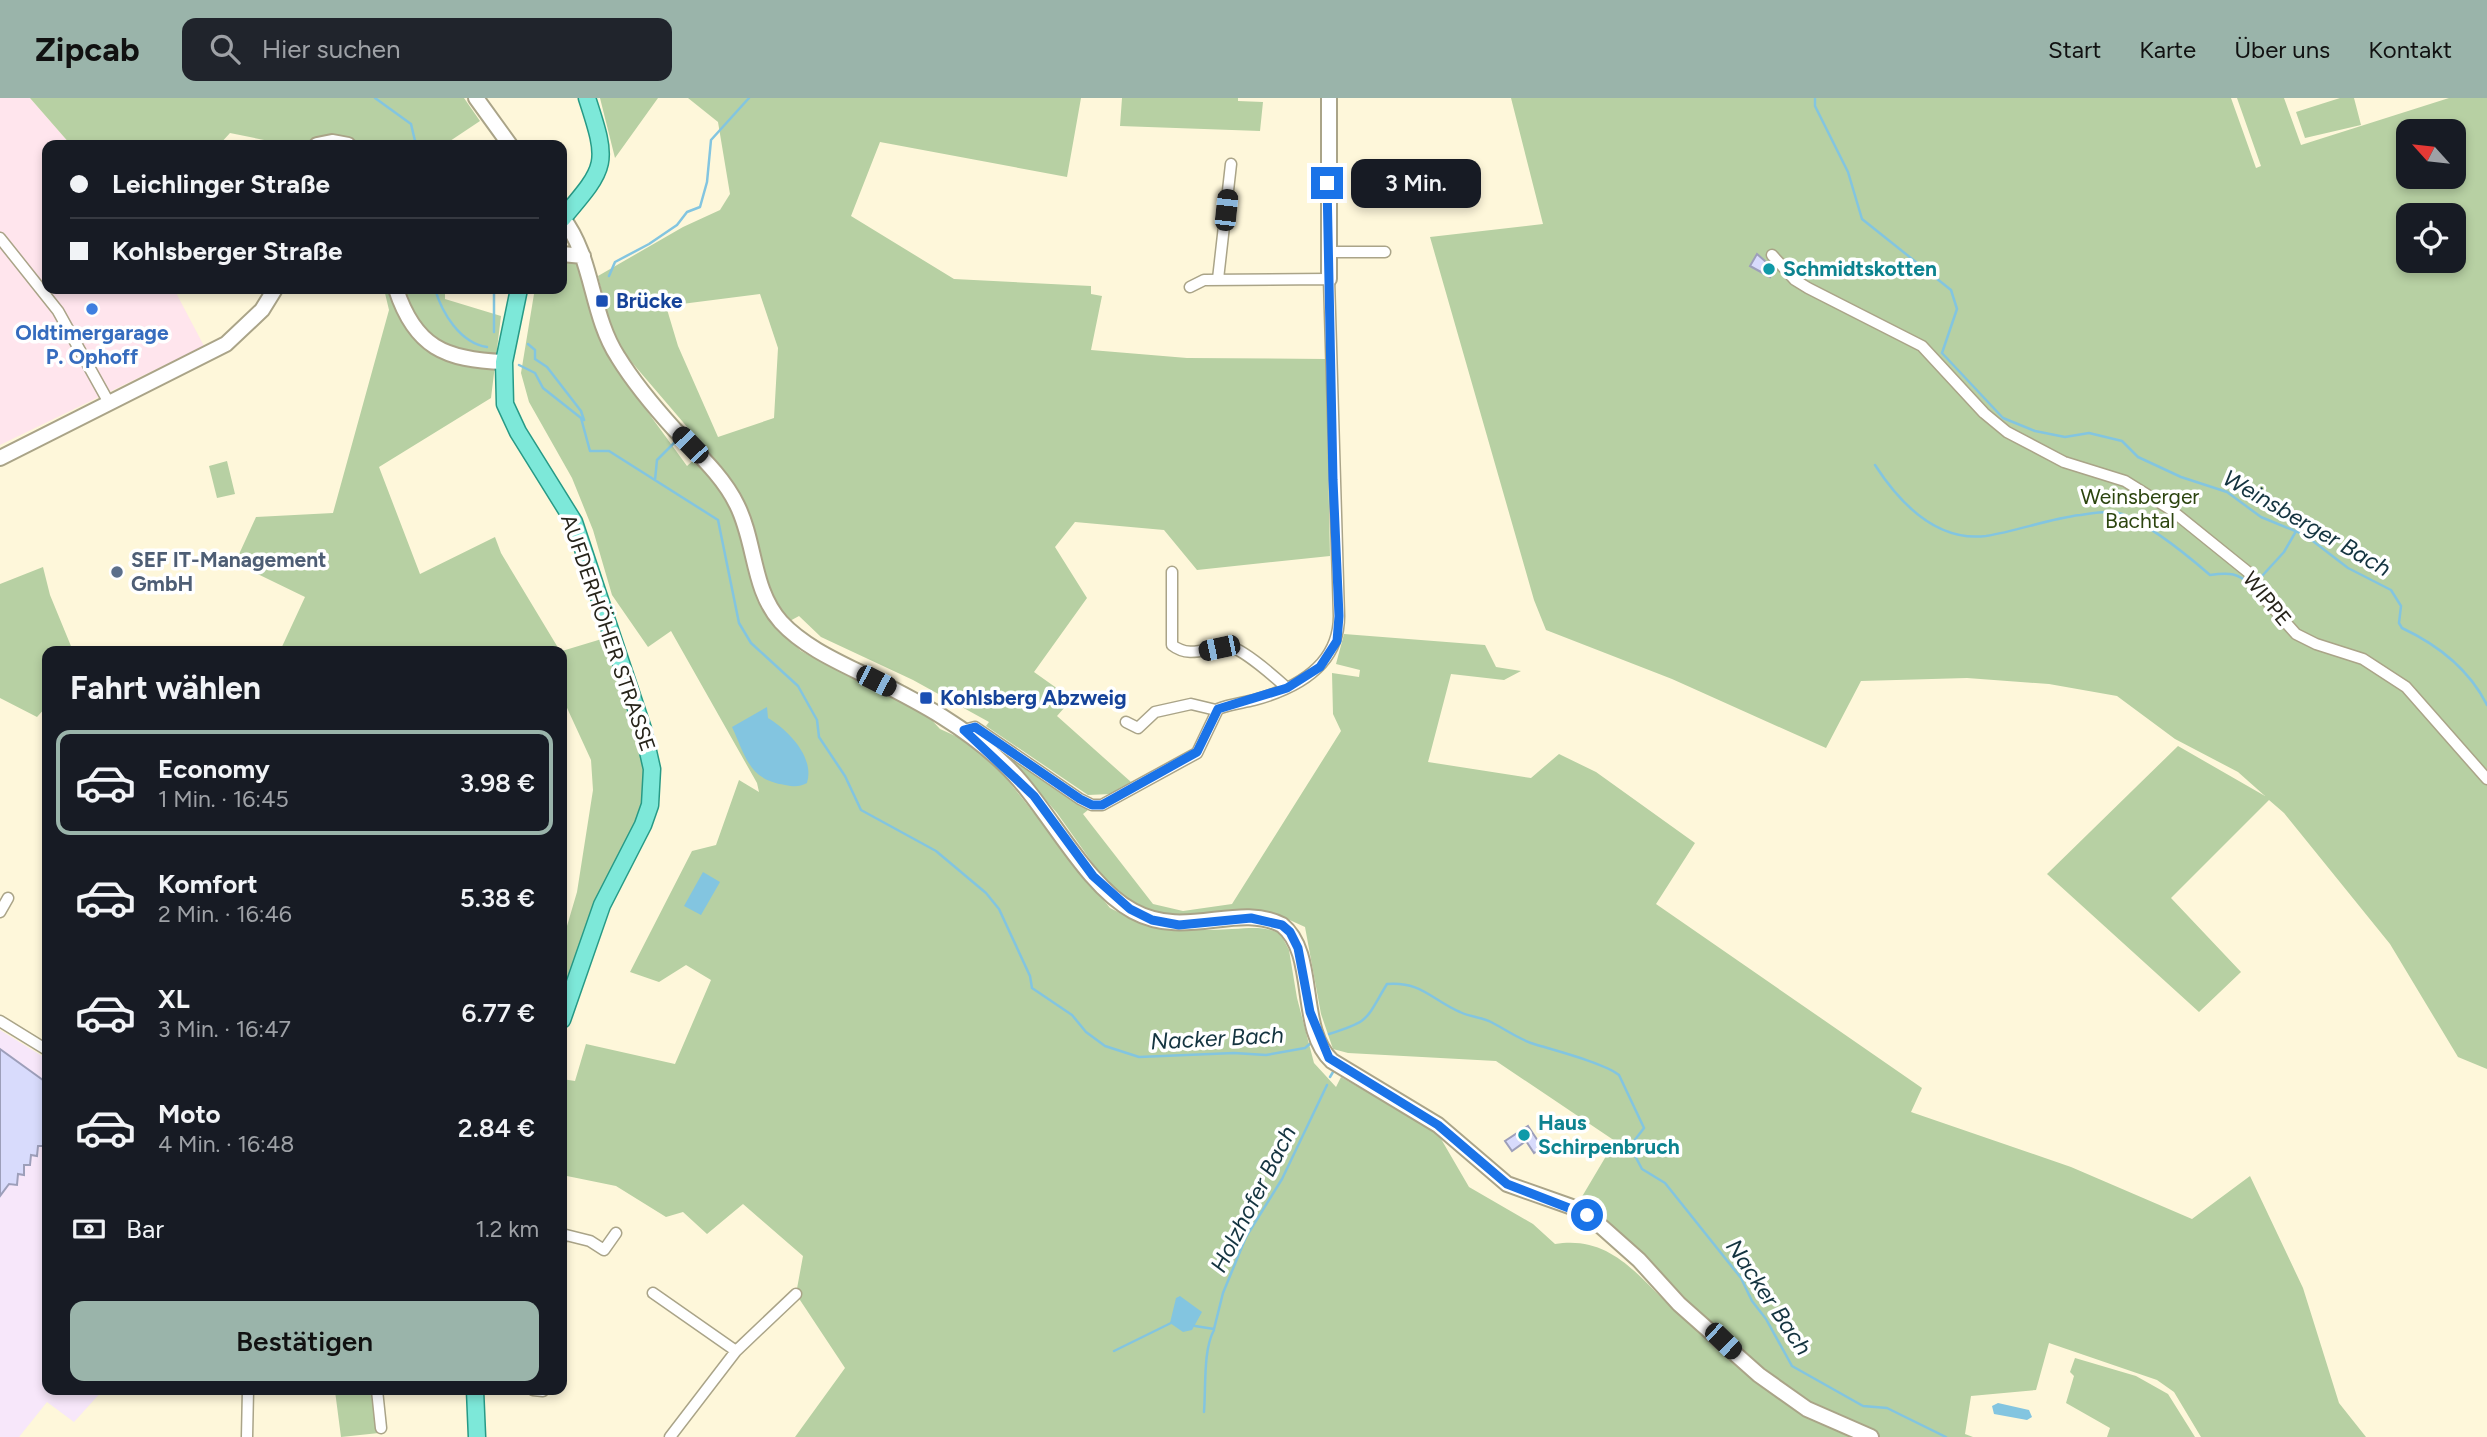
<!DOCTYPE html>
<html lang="de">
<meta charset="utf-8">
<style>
:root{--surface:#171b24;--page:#20242c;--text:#f1f3f6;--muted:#9ea1a6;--line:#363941;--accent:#9ab4aa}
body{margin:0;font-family:Figtree,sans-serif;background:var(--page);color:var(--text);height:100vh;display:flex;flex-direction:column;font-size:26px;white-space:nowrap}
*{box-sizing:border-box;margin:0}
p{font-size:23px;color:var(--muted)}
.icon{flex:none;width:38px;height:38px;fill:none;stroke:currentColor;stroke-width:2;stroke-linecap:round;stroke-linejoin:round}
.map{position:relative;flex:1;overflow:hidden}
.panel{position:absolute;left:42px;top:548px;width:525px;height:749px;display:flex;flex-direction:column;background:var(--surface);border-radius:14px;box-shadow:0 4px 10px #0003}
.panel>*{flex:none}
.guide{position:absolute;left:42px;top:42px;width:525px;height:154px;border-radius:14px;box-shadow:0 4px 10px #0003;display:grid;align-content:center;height:154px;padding:0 28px;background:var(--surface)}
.needle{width:46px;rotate:297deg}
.fabs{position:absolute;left:2396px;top:21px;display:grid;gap:14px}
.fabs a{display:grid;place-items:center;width:70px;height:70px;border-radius:14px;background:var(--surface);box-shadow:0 4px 10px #0003;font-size:35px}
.end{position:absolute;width:32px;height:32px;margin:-16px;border:9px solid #1a73e8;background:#fff;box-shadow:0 0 0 4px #fff}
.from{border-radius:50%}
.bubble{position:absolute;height:49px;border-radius:14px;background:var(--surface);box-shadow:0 4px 10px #0003;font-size:23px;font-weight:600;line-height:49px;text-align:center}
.car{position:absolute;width:21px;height:42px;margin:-21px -10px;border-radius:9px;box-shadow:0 0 5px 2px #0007;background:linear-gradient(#222 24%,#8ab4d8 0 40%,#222 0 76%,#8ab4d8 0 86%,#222 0)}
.guide b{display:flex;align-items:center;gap:24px;height:66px;font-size:26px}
.guide b+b{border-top:2px solid var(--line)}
.guide i{width:18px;height:18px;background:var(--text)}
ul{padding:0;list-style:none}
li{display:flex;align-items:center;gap:21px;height:105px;margin:0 14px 10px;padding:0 14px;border:4px solid transparent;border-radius:14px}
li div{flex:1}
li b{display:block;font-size:26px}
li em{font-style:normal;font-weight:600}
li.on{border-color:var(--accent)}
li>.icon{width:63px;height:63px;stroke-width:1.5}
h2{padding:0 28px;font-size:32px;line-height:84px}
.pay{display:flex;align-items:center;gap:18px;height:77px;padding:0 28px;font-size:26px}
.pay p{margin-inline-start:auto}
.cta{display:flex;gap:14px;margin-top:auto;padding:14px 28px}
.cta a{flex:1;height:80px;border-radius:14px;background:var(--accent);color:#111;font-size:28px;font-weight:600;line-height:80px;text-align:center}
header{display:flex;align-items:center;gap:42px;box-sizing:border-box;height:98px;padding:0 35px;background:var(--accent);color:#111}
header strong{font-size:33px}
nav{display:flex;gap:38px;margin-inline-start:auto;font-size:24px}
.search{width:490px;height:63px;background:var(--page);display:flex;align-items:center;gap:18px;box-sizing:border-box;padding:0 24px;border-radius:14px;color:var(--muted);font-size:26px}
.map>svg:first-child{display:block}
.commercial{fill:#f7e7fa}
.industrial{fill:#ffe5ed}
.green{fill:#b7d0a3;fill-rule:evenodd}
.water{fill:#83c5e0}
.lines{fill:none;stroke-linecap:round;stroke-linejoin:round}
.stream{stroke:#83c5e0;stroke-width:2.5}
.building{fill:#d8dbfc;stroke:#9d9fba;stroke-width:2}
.street-casing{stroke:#aaa488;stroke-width:13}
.secondary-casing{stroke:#aaa488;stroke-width:18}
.primary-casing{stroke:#279a86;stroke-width:19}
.street{stroke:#fff;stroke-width:10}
.secondary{stroke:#fff;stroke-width:14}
.primary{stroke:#7de8d9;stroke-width:16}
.route{stroke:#1a73e8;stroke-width:9}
.culture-dot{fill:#0f9aa8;stroke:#fff;stroke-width:2.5}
.transit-dot{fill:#1a4fb4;stroke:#fff;stroke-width:2.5}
.shop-dot{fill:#3f7fe0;stroke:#fff;stroke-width:2.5}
.service-dot{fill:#5c6f8a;stroke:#fff;stroke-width:2.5}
.labels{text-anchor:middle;stroke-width:7;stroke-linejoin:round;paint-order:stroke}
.culture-label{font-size:21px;font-weight:bold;fill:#0d838f;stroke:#fff;text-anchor:start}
.transit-label{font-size:21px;font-weight:bold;fill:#164399;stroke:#fff;text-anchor:start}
.shop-label{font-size:21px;font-weight:bold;fill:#366cbe;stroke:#fff}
.park-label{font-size:21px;fill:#2c450f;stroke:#fff}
.service-label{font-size:21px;font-weight:bold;fill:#4e5e75;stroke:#fff;text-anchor:start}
.street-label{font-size:21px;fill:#27241a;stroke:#fff}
.water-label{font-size:23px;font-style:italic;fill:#143440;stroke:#fff}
</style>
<header>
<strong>Zipcab</strong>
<div class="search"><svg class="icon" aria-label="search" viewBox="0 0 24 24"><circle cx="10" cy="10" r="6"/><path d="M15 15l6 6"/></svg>Hier suchen</div>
<nav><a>Start</a><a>Karte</a><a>Über uns</a><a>Kontakt</a></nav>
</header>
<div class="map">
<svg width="2487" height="1339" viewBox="0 0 2487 1339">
<rect width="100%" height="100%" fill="#fef7da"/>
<path class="commercial" d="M0,932L47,961V1292H103L74,1324L47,1304L19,1339H0Z"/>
<path class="industrial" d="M0,0H30L71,47H47V191H174L204,248L0,347Z"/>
<path class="green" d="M30,0H464L480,23L444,47H289L230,35L219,47H71Z
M600,0H658L615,60Z
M688,0H1081L1067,79L880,44L851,118L954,181L1091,188V196L1102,198L1091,252L1187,260L1326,261L1330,458L1197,472L1164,432L1075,424L1055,449L1087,500L1034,574L1072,601L1057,618L1131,684L1111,696L1088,697L986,628L989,624L913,582L821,539L799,518L777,530L801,553L929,619L940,631L960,640L990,660L1110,810C1149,831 1188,834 1232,831C1253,830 1260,828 1280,835L1289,852L1297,900L1314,965L1336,989L1341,979L1437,1034L1469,1089L1533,1126L1555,1146C1611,1137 1638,1178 1675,1213L1683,1199L1580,1102L1615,1043L1496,963L1348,955L1333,951L1321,916L1305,829L1272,814L1232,813L1198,819L1164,818L1134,807L1111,791L1057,715L1010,661L1013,659L1088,712L1083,716L1153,806L1183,813L1232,806L1341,633L1333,616L1332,575L1359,579L1360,572L1336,566L1344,536L1485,547L1496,569L1521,573L1504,582L1451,576L1428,664L1531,680L1559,656L1596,674L1695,745L1656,806L1922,990L1911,1014L2071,1069L2192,1121L2250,1078L2303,1190L2339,1305L2366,1339H2201L2174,1294L2157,1282L2049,1245L2036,1292L1971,1298L1965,1336L1973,1339H795L845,1270L796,1196L803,1158L743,1106L707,1136L683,1114L666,1119L616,1088L562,1077V981L575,983L586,946L675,966L711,882L686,867L659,884L630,874L692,753L716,747L739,682L759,694L757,685L671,533L648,549L612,497L593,432L572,380L529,304L521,275L534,196L537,191H562V163L568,161L577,166L595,230L615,269L687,368L706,351L623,254L611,232L598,178L683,129L720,112L730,96L718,24ZM760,196L778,250L774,320L718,339L678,248L666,208Z
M1122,0H1238V3L1263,4L1260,33L1120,28Z
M1511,0H2231L2256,70L2261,68L2237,0H2284L2301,47L2449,0H2487V971L2458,959L2390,846L2284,715L2269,702L2171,800L2241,874L2199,914L2047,776L2178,648L2265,698L2238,674L2175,641L2117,598L2049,586L1967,580L1861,583L1826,650L1672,581L1546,532L1534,502L1430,139L1543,126ZM2408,33H2454V79H2408ZM2408,117H2454V163H2408Z
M2340,0H2354L2361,27L2305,40L2296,14Z
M384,191H445V201L501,218L491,300L379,369L420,476L495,439L501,455L560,553H280L305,499L235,465L256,419L333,415L389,212Z
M227,363L235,396L217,400L209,368Z
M43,469L50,497L73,553H47V608L37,619L0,600V486Z
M605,540C624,597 650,650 644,712L562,904V845L577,794L593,692L591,662L562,599V553Z
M2075,1260L2136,1278L2168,1296L2195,1339H2107L2110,1330L2066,1305L2074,1278L2070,1274Z
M374,1292L379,1335L341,1339L335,1293Z"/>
<path class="water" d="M767,609L768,620C788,632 815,659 807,685C799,689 795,689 785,687C749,682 746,659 732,629Z
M703,774L720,784L701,817L684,808Z
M1180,1198L1202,1214L1192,1232L1183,1234L1170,1225L1176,1200Z
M1998,1305L2029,1312L2032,1319L2027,1322L1994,1316L1992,1308Z"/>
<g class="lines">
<path class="stream" d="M375,0L411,26L416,47
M1815,0V8L1848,74L1862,121L1951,192L1957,211L1942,255L2003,320L2035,333L2065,339L2089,335L2122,343L2138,359L2181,379L2227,394L2261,419L2305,437L2348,470L2391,492L2401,508L2399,525L2402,530C2438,547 2469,571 2487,607
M609,178L615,164L649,146L677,127L687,114L700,109L707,84L711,42L749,0
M435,191C442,215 460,245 487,249
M494,234V192
M528,246L535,252V261L547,269L581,313L584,322
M519,267L535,275L543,290L581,320L590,353H609L718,422L739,525L751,545L798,588L817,622L819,639L845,678L861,712L936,753L986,795L999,811L1030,878L1032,890L1072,917L1086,934L1105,948L1139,959L1234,955L1266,957L1305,950L1311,945
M1875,367C1899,404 1936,444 1986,438C2018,433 2048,421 2080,417C2093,415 2110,412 2122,416C2152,428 2187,457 2210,477C2230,474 2238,475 2252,488
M655,382L657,362L675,344
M2262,478L2284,454L2295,435
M1329,936C1371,923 1365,922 1387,886C1421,883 1432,902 1460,914C1470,919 1482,919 1491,924C1505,931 1518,941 1534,946C1553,952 1604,965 1619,977L1644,1030L1634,1043L1633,1054L1642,1071L1665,1085L1741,1180L1752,1203L1766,1221L1792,1268L1863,1308L1887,1310L1946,1339
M1330,979L1333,974
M1195,1228L1214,1231L1223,1195L1246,1139L1282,1081L1327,987
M1114,1253L1171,1225
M1204,1314C1206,1289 1203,1252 1214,1232"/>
</g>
<path class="building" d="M1757,156L1774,171L1770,179L1750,168Z
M0,951L47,985V1039L44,1048H38L37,1058L31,1057L30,1067H24V1077L18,1076L17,1087L9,1086L0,1098Z
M1528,1028L1542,1049L1534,1055L1526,1043L1512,1053L1505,1043Z"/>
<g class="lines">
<g class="street-casing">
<path id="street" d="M0,140L58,213L108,303
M1328,154H1385
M1772,157L1795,182L1808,190L1922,248L1984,315L2007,334L2064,364L2125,383L2170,411L2248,474L2265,501L2296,536L2316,546L2363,561L2406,589L2487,681
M1218,181L1231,66
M1172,474V547C1191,562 1210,547 1230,549C1243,551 1277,581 1287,590
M1126,624L1138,630L1155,614L1191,606L1216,612
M964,632L975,629L1080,701L1092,707H1102L1197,655L1218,611C1230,606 1242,605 1254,602C1298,590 1339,567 1339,518L1329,181L1204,182L1190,189
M0,814L8,800
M0,923L47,952
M562,1140L566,1137L590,1143L604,1152L616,1135
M653,1195L736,1253
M377,1292L381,1330
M533,1292L543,1293
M247,1339L248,1292
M670,1339L736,1253L796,1196"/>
</g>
<g class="secondary-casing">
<path id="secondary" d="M476,0L510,47
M1329,0V181
M317,47L332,44L348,47
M562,119C594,160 590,216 618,259C634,285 655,310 675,332C698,356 723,378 737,407C756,445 752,492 781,524C805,550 841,565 873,581C921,605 966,629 1005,667C1048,708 1083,786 1133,813C1186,842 1237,804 1282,827C1318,856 1297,931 1332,963L1438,1027L1507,1086L1575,1110L1594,1122L1639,1162L1679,1206L1759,1277L1807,1311L1871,1339
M562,156L583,158
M396,191C415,249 445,262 504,264
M0,360L226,246L262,212L275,191"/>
</g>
<g class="primary-casing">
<path id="primary" d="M562,121C607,68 609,67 587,0
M519,191L504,264L505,306L518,334L574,424L643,631L652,671L650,707L643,727L602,807L562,922
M475,1292L477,1339"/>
</g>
<use href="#street" class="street"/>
<use href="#secondary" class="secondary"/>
<use href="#primary" class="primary"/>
</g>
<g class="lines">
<path class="route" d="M1327,85L1333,382L1339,518L1337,543L1320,569L1287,590L1218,611L1197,654L1102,707H1092L1080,701L975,629L964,632L1034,698L1093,778L1130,811L1152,822L1179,827L1251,820L1282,827L1290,834L1298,850L1310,914L1329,960L1438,1027L1507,1086L1587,1117"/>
</g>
<g class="culture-dot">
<circle cx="1769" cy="171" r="7"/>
<circle cx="1524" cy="1037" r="7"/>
</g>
<g class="transit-dot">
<rect x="595" y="196" width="14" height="14" rx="3.5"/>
<rect x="919" y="593" width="14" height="14" rx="3.5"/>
</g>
<circle class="shop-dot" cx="92" cy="211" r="7"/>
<circle class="service-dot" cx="117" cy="474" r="7"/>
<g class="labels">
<g class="culture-label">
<text x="1783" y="178">Schmidtskotten</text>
<text x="1538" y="1032">Haus<tspan x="1538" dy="24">Schirpenbruch</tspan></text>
</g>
<g class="transit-label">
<text x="616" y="210">Brücke</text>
<text x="940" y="607">Kohlsberg Abzweig</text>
</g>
<g class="shop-label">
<text x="92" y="242">Oldtimergarage<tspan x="92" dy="24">P. Ophoff</tspan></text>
</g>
<g class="park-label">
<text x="2140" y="406">Weinsberger<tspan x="2140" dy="24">Bachtal</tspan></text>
</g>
<g class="service-label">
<text x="131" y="469">SEF IT-Management<tspan x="131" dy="24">GmbH</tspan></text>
</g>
<g class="street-label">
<text transform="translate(2267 501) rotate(51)" y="7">WIPPE</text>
<text transform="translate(608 535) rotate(71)" y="7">AUFDERHÖHER STRASSE</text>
</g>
<g class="water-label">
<text transform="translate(2307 425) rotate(30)" y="8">Weinsberger Bach</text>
<text transform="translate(1217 940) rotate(-3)" y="8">Nacker Bach</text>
<text transform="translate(1253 1101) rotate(-63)" y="8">Holzhofer Bach</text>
<text transform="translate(1769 1199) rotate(56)" y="8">Nacker Bach</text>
</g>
</g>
</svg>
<div class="fabs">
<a><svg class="needle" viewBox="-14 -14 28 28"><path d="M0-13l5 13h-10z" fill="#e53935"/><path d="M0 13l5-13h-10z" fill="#9ea1a6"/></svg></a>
<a><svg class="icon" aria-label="locate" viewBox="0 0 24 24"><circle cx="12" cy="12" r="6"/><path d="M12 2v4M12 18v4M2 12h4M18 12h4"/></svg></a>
</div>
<i class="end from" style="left:1587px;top:1117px"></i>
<i class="end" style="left:1327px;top:85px"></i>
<div class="bubble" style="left:1351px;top:61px;width:130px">3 Min.</div>
<i class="car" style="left:1226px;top:112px;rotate:6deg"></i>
<i class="car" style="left:690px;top:347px;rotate:316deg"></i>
<i class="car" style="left:1219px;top:550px;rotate:258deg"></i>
<i class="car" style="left:876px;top:583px;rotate:117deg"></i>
<i class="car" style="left:1723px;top:1243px;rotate:134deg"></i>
<div class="guide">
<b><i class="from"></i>Leichlinger Straße</b>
<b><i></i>Kohlsberger Straße</b>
</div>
<section class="panel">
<h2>Fahrt wählen</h2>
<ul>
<li class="on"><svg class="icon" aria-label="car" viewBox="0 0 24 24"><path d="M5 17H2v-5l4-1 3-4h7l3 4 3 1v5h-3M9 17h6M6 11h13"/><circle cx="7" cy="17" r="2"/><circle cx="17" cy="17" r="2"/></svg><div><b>Economy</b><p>1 Min. · 16:45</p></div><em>3.98 €</em></li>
<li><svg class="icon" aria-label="car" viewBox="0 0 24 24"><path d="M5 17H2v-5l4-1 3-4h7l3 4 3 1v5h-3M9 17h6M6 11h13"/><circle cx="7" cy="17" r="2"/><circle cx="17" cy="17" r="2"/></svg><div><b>Komfort</b><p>2 Min. · 16:46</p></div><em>5.38 €</em></li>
<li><svg class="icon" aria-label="car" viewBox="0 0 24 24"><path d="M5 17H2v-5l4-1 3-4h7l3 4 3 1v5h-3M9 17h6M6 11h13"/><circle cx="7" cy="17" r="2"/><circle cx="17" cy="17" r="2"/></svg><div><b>XL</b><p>3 Min. · 16:47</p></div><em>6.77 €</em></li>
<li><svg class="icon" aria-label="car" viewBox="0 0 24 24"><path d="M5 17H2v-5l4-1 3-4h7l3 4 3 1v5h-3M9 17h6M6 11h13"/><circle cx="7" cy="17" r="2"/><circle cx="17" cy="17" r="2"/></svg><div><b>Moto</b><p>4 Min. · 16:48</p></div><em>2.84 €</em></li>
</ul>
<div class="pay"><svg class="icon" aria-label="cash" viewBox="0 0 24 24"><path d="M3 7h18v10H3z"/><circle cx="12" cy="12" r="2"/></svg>Bar<p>1.2 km</p></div>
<div class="cta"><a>Bestätigen</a></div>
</section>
</div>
